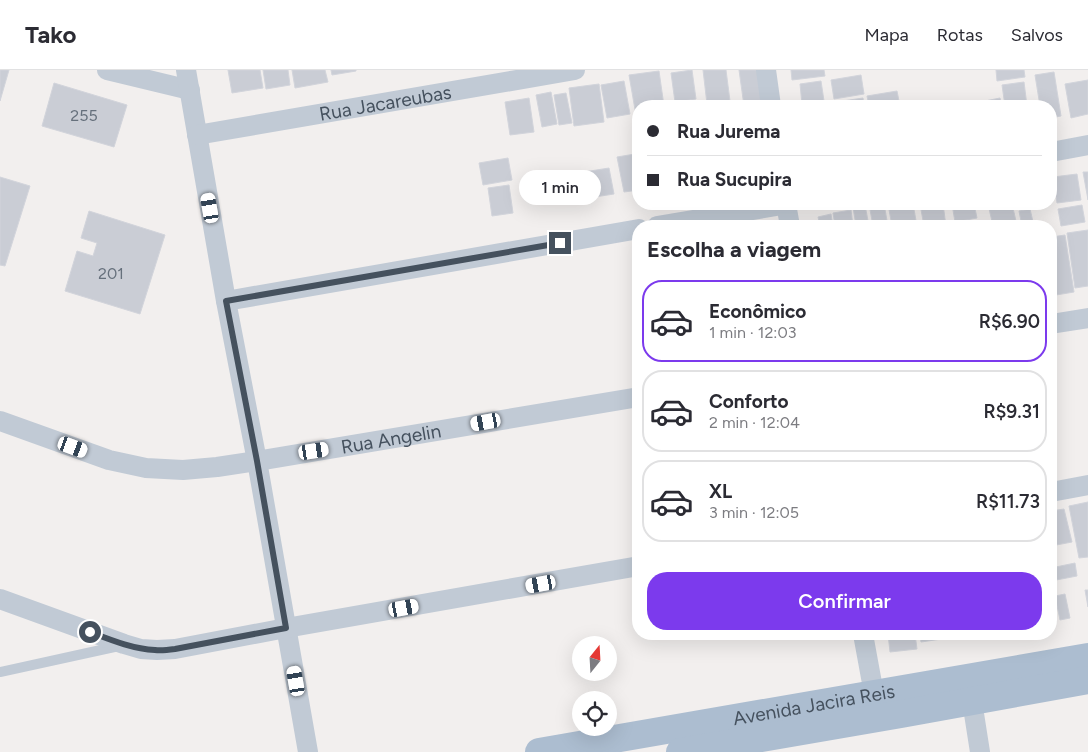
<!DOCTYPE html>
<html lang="pt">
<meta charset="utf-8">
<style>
:root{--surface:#fff;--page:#f2f2f3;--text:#2b2b33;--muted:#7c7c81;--line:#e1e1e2;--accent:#7c3aed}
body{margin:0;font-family:Figtree,sans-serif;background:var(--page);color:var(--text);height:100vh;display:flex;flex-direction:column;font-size:19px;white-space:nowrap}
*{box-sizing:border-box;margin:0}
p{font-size:16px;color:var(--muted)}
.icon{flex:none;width:28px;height:28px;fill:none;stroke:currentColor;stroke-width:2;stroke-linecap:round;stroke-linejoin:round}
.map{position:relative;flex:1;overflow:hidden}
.side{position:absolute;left:632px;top:150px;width:425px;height:420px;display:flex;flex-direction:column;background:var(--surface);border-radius:20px;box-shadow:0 5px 20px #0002}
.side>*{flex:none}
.top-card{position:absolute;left:632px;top:30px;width:425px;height:110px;border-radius:20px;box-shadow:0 5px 20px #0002;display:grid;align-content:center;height:110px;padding:0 15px;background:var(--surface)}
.needle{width:32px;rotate:18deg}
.buttons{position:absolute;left:572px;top:566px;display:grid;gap:10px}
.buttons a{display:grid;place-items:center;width:45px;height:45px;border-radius:50%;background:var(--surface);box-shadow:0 5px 20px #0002;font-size:25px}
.end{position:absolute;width:22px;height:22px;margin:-11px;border:6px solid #45515e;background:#fff;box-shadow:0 0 0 2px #fff}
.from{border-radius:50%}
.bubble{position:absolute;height:35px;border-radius:18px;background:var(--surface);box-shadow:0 5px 20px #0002;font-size:16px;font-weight:600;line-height:35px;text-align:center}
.car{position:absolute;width:15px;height:30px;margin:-15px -8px;border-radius:6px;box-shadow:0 0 4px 1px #0007;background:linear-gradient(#fff 24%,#345 0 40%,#fff 0 76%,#345 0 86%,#fff 0)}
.top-card b{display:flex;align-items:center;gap:18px;height:48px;font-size:19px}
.top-card b+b{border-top:1px solid var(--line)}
.top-card i{width:12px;height:12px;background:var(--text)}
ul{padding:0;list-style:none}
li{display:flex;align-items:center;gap:15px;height:82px;margin:0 10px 8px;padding:0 5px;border:2px solid var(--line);border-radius:20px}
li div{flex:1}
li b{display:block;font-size:19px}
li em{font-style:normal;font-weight:600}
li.active{border-color:var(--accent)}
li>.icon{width:45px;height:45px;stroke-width:1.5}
h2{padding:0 15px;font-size:22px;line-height:60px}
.button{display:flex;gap:10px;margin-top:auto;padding:10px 15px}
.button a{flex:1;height:58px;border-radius:20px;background:var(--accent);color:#fff;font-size:20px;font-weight:600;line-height:58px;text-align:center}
header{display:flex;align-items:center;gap:30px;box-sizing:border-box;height:70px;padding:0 25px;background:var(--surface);border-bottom:1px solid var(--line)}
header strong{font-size:24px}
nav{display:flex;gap:28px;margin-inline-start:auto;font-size:18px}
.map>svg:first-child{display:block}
.building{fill:#cacdd5;stroke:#d2d4db}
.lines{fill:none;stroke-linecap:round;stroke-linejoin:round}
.lane{stroke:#c1cad5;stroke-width:10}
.street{stroke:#c1cad5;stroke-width:20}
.primary{stroke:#acbdd0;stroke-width:28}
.route{stroke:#45515e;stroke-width:6}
.labels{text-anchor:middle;stroke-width:4;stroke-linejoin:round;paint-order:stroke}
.number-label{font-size:16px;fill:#66707c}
.street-label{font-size:19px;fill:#45515e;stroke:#fff}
</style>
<header>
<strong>Tako</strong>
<nav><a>Mapa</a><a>Rotas</a><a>Salvos</a></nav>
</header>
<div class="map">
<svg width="1088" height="682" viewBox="0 0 1088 682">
<rect width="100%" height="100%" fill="#f2efee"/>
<path class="building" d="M0,0H9L0,31Z
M228,0H260L263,18L232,23Z
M263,0H288L290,15L266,19Z
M292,0H325L328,12L295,18Z
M331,0H356V1L332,5Z
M692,0L696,29L675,32L671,3Z
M703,0H726L730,31L707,34Z
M739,0H763L768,36H744Z
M791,0H824L825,6L792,10Z
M996,0H1024L1025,7L997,11Z
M659,1L664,36H639V51H637L629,5Z
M1054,2L1061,46L1051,48V36H1040L1035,5Z
M861,5L864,24L834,29L831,10Z
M1088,10V44L1071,48L1065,14Z
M624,11L630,44L607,48L601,15Z
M821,11L824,31L802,34L800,14Z
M1024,12L1027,36H1005L1002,15Z
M54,13L127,35L114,77L42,56Z
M599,14L604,52L574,56L569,18Z
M897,21L900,36H869L867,26Z
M551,22L557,54L542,57L536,25Z
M566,23L572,53L559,55L554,25Z
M529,28L534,62L510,65L505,32Z
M863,28L864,36H837L836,32Z
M1000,28L1002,36H965V35Z
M700,32V36H671Z
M829,33V36H809Z
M635,84L639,103V120L624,122L617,87Z
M508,88L512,110L483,115L479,93Z
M609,98L614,124L588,128L584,102Z
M1083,102H1088V130Z
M1077,104L1081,130L1057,133L1053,107Z
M0,107L30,116L5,196L0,195Z
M509,115L513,143L492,146L488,118Z
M869,134H884L888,156H873Z
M888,134H913L917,156H892Z
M920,134H943L946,156H924Z
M952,134H974L977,148L955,152Z
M988,134H1012L1016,151L993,156Z
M1016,134H1042L1017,138Z
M865,135L869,156H856L853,137Z
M1082,135L1085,152L1061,156L1058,139Z
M1030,139L1034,156H1022L1019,141Z
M851,140L853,156H835L833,143Z
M89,141L165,165L140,244L65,221L77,181L93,186L97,173L81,168Z
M831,144L833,156H820L818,147Z
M975,152L976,156H953Z
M1088,160V216L1075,218L1067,163Z
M1065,165L1074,222L1056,225L1051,198V167Z
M1088,432V487L1079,488L1069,436Z
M1064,439L1072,472L1051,476V441Z
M1075,493L1077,506L1051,511V498Z
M1085,520H1088V537Z
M1065,524L1070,548L1060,550L1055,526Z
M1051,526L1056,552L1051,553Z
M888,564H915L917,579L890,582Z
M920,564H954L955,567L921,572Z
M988,564H1007L989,568Z"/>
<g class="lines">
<path class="lane" d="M0,602L119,576"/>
<g class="street">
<path d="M107,0L190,20"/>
<path d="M186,0L226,231L257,391L308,682"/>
<path d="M766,0L771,36"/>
<path id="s1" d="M197,65L575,0"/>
<path d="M1051,82L1088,75"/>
<path d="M786,134L790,156"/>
<path d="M657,156L788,134"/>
<path d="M226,231L639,159"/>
<path d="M1051,254L1088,248"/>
<path id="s2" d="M0,351L109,390L146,398L183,400L217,397L257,391L639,327"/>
<path d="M1051,422L1088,415"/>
<path d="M0,529L124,574L141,579L157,580L175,579L286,558L639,496"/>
<path d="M863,564L874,624"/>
<path d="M972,631L980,682"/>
</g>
<g class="primary">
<path id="s3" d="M539,682L1088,587"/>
<path d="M680,682L901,644L1088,610"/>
</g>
</g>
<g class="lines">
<path class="route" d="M90,562C111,570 133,579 155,580C161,581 168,580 175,579L286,558L257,391L226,231L560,173"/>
</g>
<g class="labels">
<g class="number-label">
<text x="84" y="51">255</text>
<text x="111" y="209">201</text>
</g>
<g class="street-label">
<text dy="7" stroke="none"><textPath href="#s1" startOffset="191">Rua Jacareubas</textPath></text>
<text dy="7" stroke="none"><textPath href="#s2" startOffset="401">Rua Angelin</textPath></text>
<text dy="7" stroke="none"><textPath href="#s3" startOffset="279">Avenida Jacira Reis</textPath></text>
</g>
</g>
</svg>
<div class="buttons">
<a><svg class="needle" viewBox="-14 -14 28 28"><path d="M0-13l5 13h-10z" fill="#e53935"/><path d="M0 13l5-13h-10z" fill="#7c7c81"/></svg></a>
<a><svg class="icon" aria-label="locate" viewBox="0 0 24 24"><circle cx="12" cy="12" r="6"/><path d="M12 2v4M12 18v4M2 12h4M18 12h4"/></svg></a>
</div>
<i class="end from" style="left:90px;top:562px"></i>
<i class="end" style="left:560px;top:173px"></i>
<div class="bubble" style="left:519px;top:100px;width:82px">1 min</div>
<i class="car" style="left:210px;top:138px;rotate:350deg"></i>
<i class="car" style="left:486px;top:352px;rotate:260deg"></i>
<i class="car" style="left:73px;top:377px;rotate:110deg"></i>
<i class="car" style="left:314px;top:381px;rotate:81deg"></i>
<i class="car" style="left:541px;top:514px;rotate:260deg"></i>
<i class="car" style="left:404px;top:538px;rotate:80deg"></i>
<i class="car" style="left:296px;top:611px;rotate:350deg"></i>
<div class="top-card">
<b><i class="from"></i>Rua Jurema</b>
<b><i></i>Rua Sucupira</b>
</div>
<section class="side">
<h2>Escolha a viagem</h2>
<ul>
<li class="active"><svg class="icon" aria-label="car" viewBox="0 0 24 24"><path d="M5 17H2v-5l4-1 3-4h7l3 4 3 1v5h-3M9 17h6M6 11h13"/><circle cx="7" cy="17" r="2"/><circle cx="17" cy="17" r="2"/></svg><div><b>Econômico</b><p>1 min · 12:03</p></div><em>R$6.90</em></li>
<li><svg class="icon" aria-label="car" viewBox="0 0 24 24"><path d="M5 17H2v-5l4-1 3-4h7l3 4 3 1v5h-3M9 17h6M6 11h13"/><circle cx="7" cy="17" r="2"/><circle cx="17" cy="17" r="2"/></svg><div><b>Conforto</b><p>2 min · 12:04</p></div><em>R$9.31</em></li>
<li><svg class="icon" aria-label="car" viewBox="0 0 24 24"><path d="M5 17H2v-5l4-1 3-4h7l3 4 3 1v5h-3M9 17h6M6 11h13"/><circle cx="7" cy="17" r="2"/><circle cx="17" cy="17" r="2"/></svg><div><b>XL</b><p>3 min · 12:05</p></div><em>R$11.73</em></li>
</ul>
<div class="button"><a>Confirmar</a></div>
</section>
</div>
